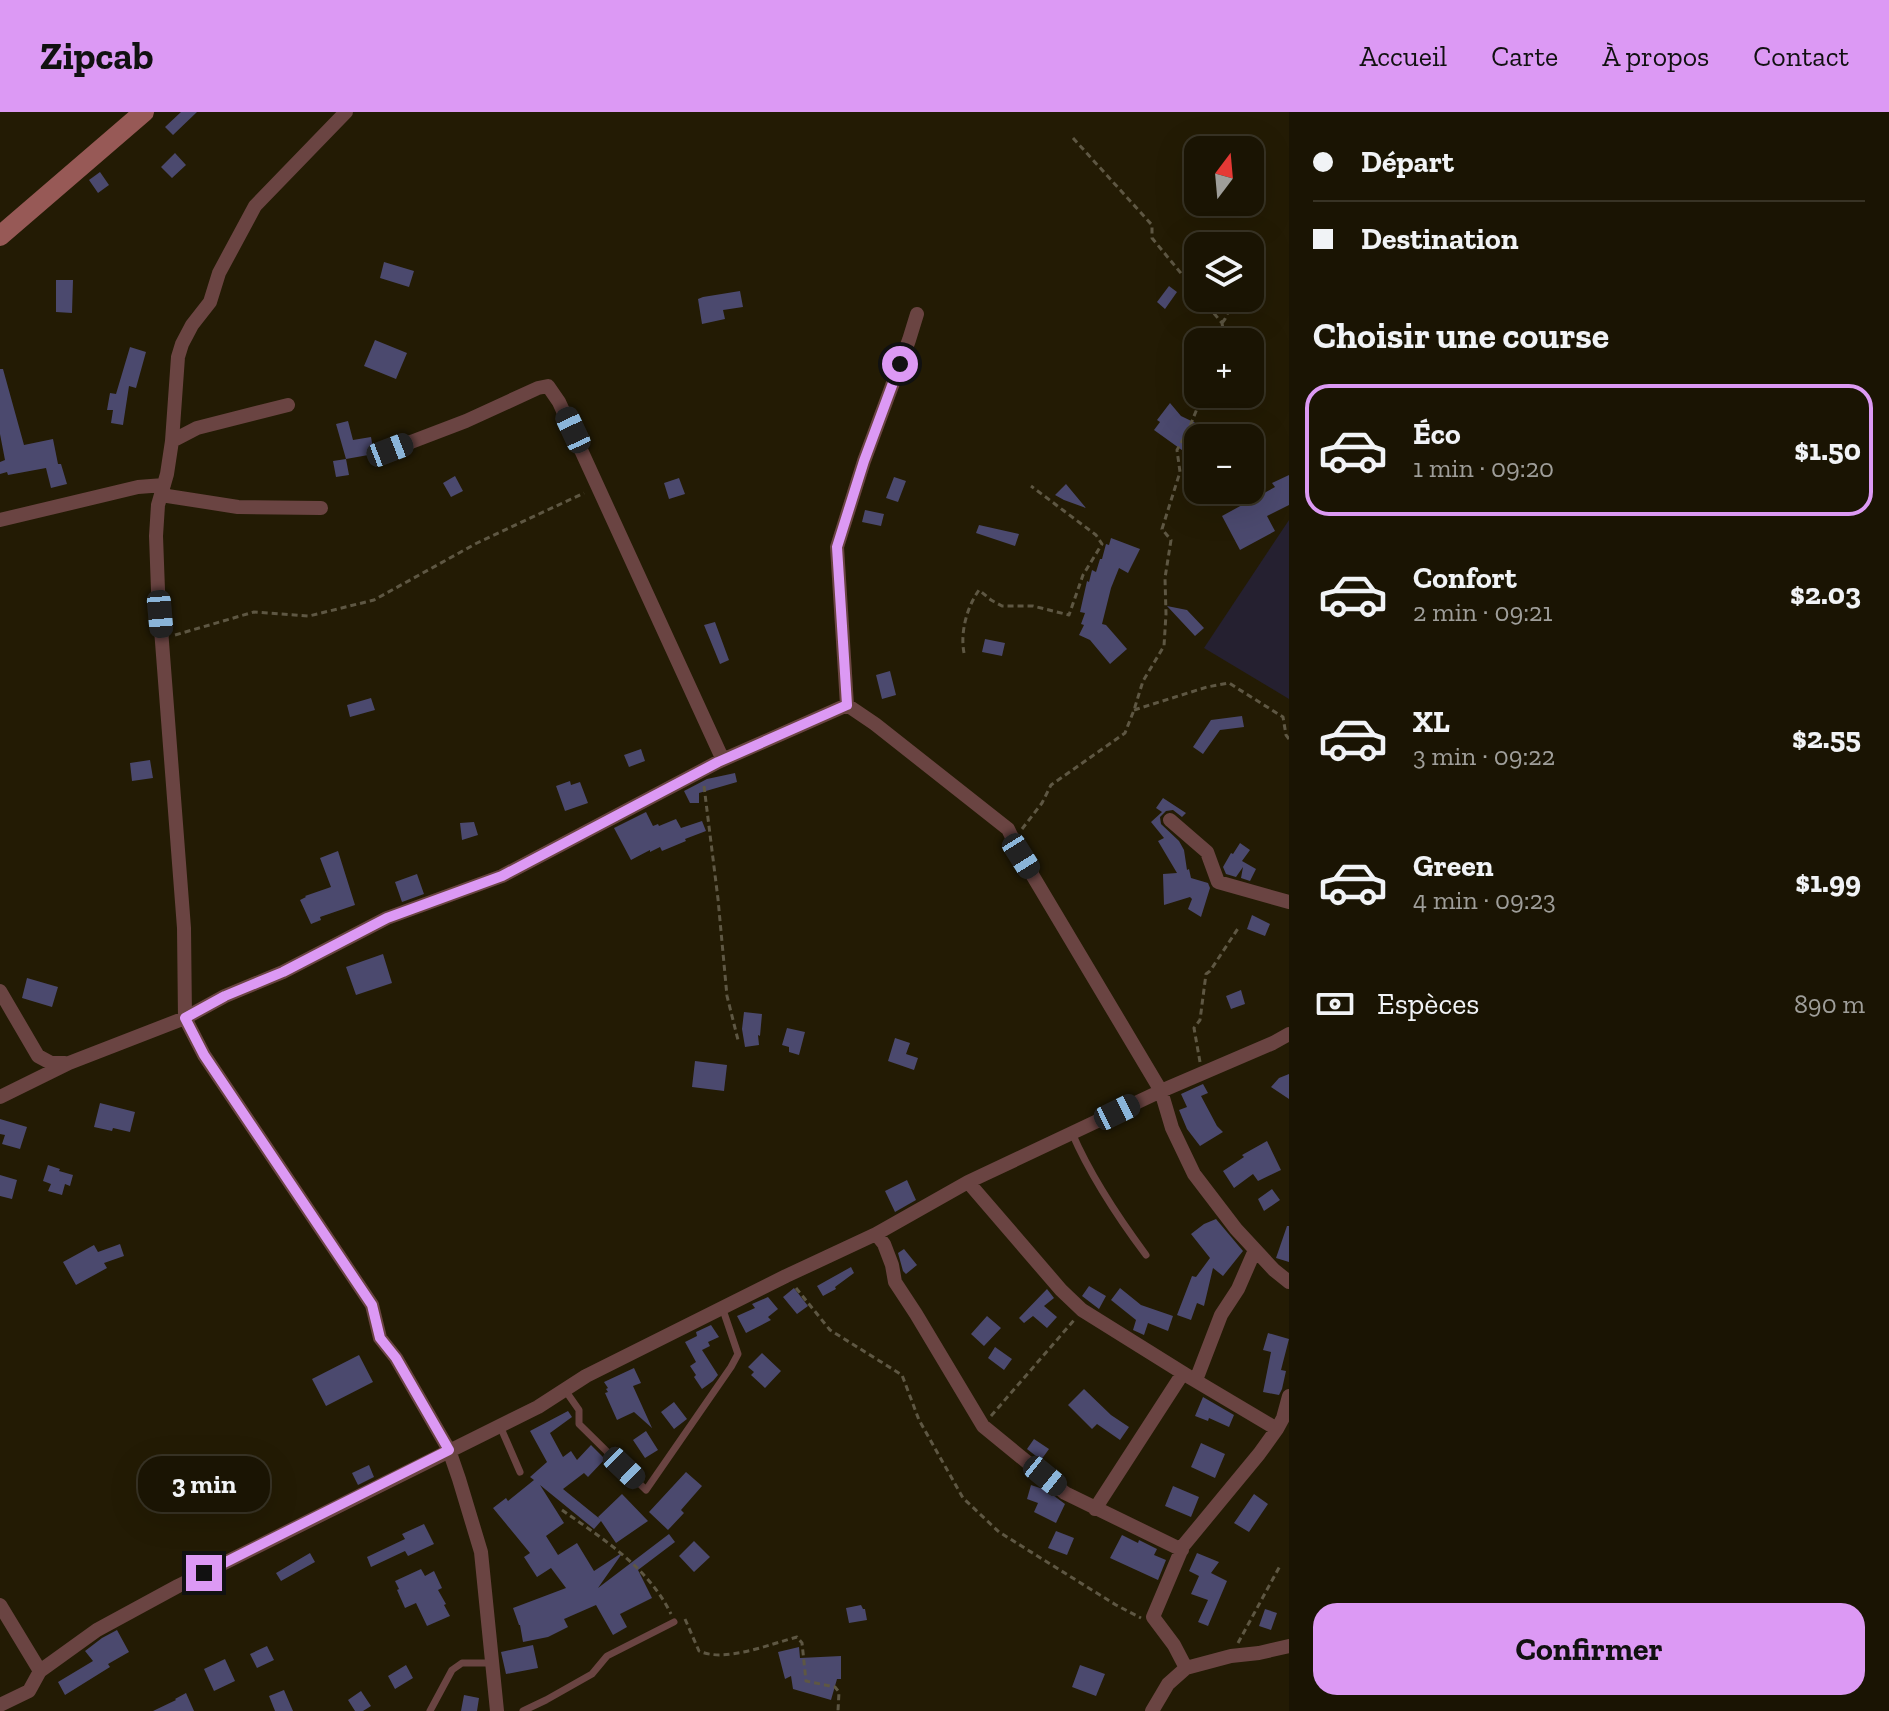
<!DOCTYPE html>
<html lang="fr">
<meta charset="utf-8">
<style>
:root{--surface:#1a1403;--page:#231d0d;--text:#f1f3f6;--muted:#9f9e9a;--line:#383325;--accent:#dc99f4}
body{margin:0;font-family:"Zilla Slab",serif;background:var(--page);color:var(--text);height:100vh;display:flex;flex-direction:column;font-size:30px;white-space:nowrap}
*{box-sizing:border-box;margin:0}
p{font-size:26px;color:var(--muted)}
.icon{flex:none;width:44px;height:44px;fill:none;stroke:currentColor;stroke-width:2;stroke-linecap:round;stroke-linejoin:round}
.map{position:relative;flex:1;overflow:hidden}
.details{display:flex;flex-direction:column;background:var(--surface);width:600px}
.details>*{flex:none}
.hud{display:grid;align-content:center;height:176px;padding:0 24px;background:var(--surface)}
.needle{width:52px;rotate:16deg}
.buttons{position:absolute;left:1184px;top:24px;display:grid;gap:16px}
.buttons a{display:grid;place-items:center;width:80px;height:80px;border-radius:16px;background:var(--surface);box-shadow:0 8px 32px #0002,0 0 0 2px var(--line);font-size:40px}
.end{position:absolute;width:36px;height:36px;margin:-18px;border:10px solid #dc99f4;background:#111;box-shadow:0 0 0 4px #111}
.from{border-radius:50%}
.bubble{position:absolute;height:56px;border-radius:24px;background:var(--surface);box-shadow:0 8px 32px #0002,0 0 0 2px var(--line);font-size:26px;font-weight:700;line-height:56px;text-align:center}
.car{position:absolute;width:24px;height:48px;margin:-24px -12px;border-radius:10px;box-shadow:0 0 6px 2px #0007;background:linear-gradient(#222 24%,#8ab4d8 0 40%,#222 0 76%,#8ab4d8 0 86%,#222 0)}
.hud b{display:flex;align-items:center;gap:28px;height:76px;font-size:30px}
.hud b+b{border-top:2px solid var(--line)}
.hud i{width:20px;height:20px;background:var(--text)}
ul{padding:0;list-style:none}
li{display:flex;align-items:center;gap:24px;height:132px;margin:0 16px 12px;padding:0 8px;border:4px solid transparent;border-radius:24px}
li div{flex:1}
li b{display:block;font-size:30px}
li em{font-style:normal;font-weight:700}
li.on{border-color:var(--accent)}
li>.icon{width:72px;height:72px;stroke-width:1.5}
h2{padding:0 24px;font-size:36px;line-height:96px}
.pay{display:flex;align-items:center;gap:20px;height:88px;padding:0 24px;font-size:30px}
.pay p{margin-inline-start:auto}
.primary-button{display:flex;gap:16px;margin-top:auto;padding:16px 24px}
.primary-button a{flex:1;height:92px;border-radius:24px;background:var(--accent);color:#111;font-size:32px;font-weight:700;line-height:92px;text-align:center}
header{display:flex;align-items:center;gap:48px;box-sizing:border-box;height:112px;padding:0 40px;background:var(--accent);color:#111}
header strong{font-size:38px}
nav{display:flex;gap:44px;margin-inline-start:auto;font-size:28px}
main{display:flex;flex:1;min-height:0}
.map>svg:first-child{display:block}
.education{fill:#252030}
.building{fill:#4b496e}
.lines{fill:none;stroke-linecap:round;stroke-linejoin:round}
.path{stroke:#5e5743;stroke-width:3;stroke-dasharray:6 4;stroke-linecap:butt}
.lane{stroke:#6a4442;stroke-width:7}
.street{stroke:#6a4442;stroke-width:14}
.secondary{stroke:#975956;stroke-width:20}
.route{stroke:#dc99f4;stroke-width:10}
</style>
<header>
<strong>Zipcab</strong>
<nav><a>Accueil</a><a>Carte</a><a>À propos</a><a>Contact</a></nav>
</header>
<main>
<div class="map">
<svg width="1289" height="1599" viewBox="0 0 1289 1599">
<rect width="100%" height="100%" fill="#231b04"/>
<path class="education" d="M1289,408V587L1204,536Z"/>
<path class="building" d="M181,0H197L173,23L165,15Z
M175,41L186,53L172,66L161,55Z
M100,60L109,73L98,81L89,68Z
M384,150L414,159L409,175L380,166Z
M56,168H73L72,201L56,200Z
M1169,174L1177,180L1165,197L1157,190Z
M740,179L743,195L723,198L725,207L702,212L698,187L703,185Z
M375,228L407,241L396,267L364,254Z
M130,235L146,240L136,276L129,274L123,313L111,311L113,298H107L110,281L116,282Z
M0,257H3L24,333L53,327L58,352H61L67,372L51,376L46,356L8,363L7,360L0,362V350L5,348L0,322Z
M1170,291L1181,304L1208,317L1204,326H1198V338L1193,346L1154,318L1160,310L1157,308Z
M348,309L353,328L371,325L374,342L346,347L349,363L336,365L333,349L346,347L336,312Z
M1289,363V393L1267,404L1275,419L1240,438L1222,404L1275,375L1272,371Z
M455,364L463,379L451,385L443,371Z
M894,365L906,369L898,390L886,386Z
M679,366L685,382L669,387L664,371Z
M1066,372L1086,396L1064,388L1055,383Z
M865,398L884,402L881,414L862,410Z
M979,413L1019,422L1015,434L976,421Z
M1111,426L1140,437L1128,461L1119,456L1111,476L1102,512L1106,513L1127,537L1110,552L1090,528L1079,523L1084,513L1081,512L1085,501L1080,500L1087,469L1089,470L1092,458L1096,460L1100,447H1102L1106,432L1109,433Z
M1167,494L1187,498L1204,516L1195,524Z
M715,510L729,548L720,552L704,513Z
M985,527L1005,531L1002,544L982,540Z
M890,559L896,583L882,587L876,563Z
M371,586L375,598L350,605L347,593Z
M1242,604L1244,615L1220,618L1203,642L1193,635L1211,608Z
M641,637L645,649L629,655L624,643Z
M150,648L153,666L132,669L130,651Z
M735,661L737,670L699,681V691H690L684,679L707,667Z
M570,669L571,673L580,670L588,691L565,699L556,674Z
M1163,686L1186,701L1182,705L1173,698L1166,699L1160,705L1161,712L1179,729L1184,738L1187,758L1189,757L1191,766L1208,771L1210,776L1201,805L1188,797L1192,787L1190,785L1164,793L1163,762L1177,761L1158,729L1164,726L1151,710L1162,700L1156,696Z
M646,700L653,714L658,712L659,714L676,707L681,716L702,709L706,719L685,727L686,729L662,739L660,735L650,740V738L631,748L614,716Z
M474,710L478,723L462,728L460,711Z
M1240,731L1250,738L1242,749L1256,757L1250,769L1241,766L1243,755L1236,765L1226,762L1223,755L1231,741L1233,742Z
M338,739L355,793L320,805L321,808L311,812L300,788L306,785L305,784L331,775L320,746Z
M417,762L424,782L402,790L395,770Z
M1252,803L1270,812L1265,824L1247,817Z
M383,842L392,871L356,883L346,855Z
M27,866L58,875L52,895L22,886Z
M1241,878L1245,892L1231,897L1226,884Z
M744,900L762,902L760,924L758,923L759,933L745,935L742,917Z
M787,916L805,920L799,943L789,940V935L782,933Z
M895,926L910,931L906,942L918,946L914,958L888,949Z
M695,949L727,953L724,979L692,975Z
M1289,962V987L1271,975L1279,966Z
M1203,972L1208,981L1201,984L1217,1014L1223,1020L1200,1034L1187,1017L1179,998L1187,995L1181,982Z
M100,991L135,1000L130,1020L113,1016L112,1019L94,1015Z
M0,1007L27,1015L20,1037L2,1032L5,1023L0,1022Z
M1267,1029L1281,1058L1258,1069L1253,1062L1234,1076L1223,1059L1244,1045L1242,1043Z
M48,1053L60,1057L59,1059L73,1063L70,1074L65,1072L62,1083L48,1079L51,1072L43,1069Z
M0,1063L17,1068L12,1087L0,1084Z
M907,1068L916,1088L895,1100L885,1079Z
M1272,1077L1280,1088L1264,1099L1258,1087Z
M1216,1107L1243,1139L1223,1164L1213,1156L1204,1194L1197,1191L1191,1208L1177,1203L1192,1164L1196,1165L1210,1146L1191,1122L1204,1112Z
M1287,1114H1289V1150L1276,1146Z
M120,1132L124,1144L104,1151L107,1156L76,1173L63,1150L94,1133L98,1140Z
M904,1137L917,1153L906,1162L903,1159L898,1141Z
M851,1155L854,1161L835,1175L836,1177L823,1184L817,1174Z
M1089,1174L1106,1184L1099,1197L1082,1184Z
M794,1176L808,1194L797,1202L783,1185Z
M1120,1176L1141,1193L1173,1204L1168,1219L1148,1211L1144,1223L1133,1218L1136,1208L1111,1188Z
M1047,1177L1054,1186L1044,1194L1057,1205L1047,1216L1033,1204L1024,1211L1019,1206Z
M768,1185L778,1197L768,1205L771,1208L746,1221L737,1204L755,1196L752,1192Z
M987,1204L1001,1216L984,1234L971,1222Z
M711,1213L719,1225L708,1230L710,1234L702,1238L718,1263L713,1269L702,1277L694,1265L696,1263L690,1254L696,1250L685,1230L697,1224L696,1220Z
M1268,1221L1289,1227L1281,1258L1286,1259L1282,1277L1279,1283L1263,1280L1271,1240L1263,1238Z
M995,1235L1012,1247L1004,1258L988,1246Z
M762,1241L781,1259L765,1276L751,1263L754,1260L748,1255Z
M359,1243L373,1270L326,1294L312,1267Z
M634,1256L641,1271L633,1274L652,1316L634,1300L617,1308L605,1281L608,1280L606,1277L608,1276L604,1270Z
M1084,1277L1111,1303L1129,1315L1120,1328L1097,1312L1092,1317L1068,1293Z
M1203,1285L1234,1303L1229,1315L1209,1306L1208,1309L1195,1304Z
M674,1290L687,1307L674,1317L661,1300Z
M568,1299L572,1305L550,1321L563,1345L571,1339L577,1348L591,1333L605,1347L588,1365L584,1361L563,1377L600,1407L598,1405L622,1382L648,1409L616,1431L601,1409L594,1417L540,1373L564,1411L546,1424L558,1443L577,1431L594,1459L620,1442L621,1443L598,1476L669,1422L675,1430L638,1458L652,1486L620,1502L627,1515L613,1523L596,1493L564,1507L568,1515L548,1525L523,1530L520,1513H519L513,1496L566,1476L551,1456L537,1465L524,1445L530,1441L493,1396L506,1386L508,1389L534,1368L530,1365L547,1350L530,1319Z
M646,1319L658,1338L645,1346L633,1328Z
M1034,1327L1049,1337L1041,1348L1027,1337Z
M1201,1331L1225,1342L1215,1366L1191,1355Z
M369,1353L374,1365L358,1373L352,1361Z
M686,1360L702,1374L681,1398L684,1401L668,1418L649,1400Z
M1031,1373L1046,1378L1065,1392L1056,1411L1034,1400L1038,1391L1027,1387Z
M1173,1374L1199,1385L1191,1405L1165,1394Z
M1254,1382L1268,1392L1249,1420L1234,1411Z
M424,1412L434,1432L408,1444L405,1439L371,1455L367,1445L405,1427L402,1422Z
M1056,1419L1074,1426L1067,1443L1048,1436Z
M1122,1423L1138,1431L1139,1428L1157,1437L1154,1443L1166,1448L1158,1468L1110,1446Z
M694,1429L710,1445L694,1460L679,1444Z
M310,1441L315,1450L281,1469L276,1461Z
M1197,1441L1219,1450L1211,1461L1227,1469L1208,1514L1198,1510L1208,1488L1191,1482L1199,1464L1189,1459Z
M421,1457L425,1464L434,1459L442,1476L438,1478L446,1492L444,1493L450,1504L427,1514L416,1491L405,1496L397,1478L399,1477L395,1469Z
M861,1493L863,1497H865L867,1508L849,1511L846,1496Z
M1265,1497L1277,1501L1271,1518L1259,1514Z
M117,1518L129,1540L108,1552L110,1555L65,1583L58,1570L93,1549L85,1539L102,1526Z
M533,1533L538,1556L506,1562L501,1540Z
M267,1534L274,1548L257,1556L250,1542Z
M799,1535L800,1546L841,1544V1567H837L831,1588L793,1577L791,1564L785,1567L778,1540Z
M225,1547L235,1569L214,1579L204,1557Z
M406,1553L413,1566L395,1577L388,1564Z
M1080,1553L1105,1562L1096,1584L1072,1575Z
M284,1578L293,1599H275L269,1584Z
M361,1579L371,1594L363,1599H355L348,1588Z
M186,1581L194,1599H153L176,1588L175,1587Z
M464,1583L479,1586L477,1599H461Z"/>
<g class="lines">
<path class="path" d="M1073,26L1152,113V126L1198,182
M1201,186L1222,211L1225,230
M1222,211L1225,207L1234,186
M175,523L254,500L309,504L374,488L477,431L584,381
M964,541C960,520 967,495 979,478L991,488L1002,494H1033L1069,503L1083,463L1102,432L1096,423L1031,374
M1134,598L1207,575L1229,571L1283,605L1286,623L1289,627
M704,674L718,787L727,884L738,928
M1022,717L1042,691L1051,673L1125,621L1134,598L1143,569L1164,534L1166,502L1165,466L1171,428L1162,417L1180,360L1177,338L1188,319L1203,282
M1200,950L1194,916L1200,908L1206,862L1210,859L1239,815
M796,1176L830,1218L902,1263L919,1308L963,1386L999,1420L1116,1493L1141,1506
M991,1304L1075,1207
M562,1398C603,1427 648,1455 671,1502
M685,1507L699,1539C725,1551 770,1532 797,1525L802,1531L806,1569L835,1575L839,1580L838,1599
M1238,1531L1281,1452"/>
<path class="lane" d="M1072,1021C1091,1065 1117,1104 1146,1143
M565,1278L579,1298V1312L646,1378L731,1255L738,1242L722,1195
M500,1314L520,1360
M430,1599L452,1558L462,1551H491
M523,1599L546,1588L592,1562L607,1544L674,1510"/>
<path class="street" d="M346,0L255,94L219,161L210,190L192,213L182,232L178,245L172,329L167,362L158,393L156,424L158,478L184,816L185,906L204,943L372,1193L380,1226L396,1246L449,1338L459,1367L481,1440L497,1599
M172,329L197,316L288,293
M390,338L466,309L538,276L548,274L559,290L723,648
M161,383L238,395L321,396
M0,408L138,375L164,373
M847,593L875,612L1008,717L1021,744L1161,979L1172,1016L1194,1062L1236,1117L1274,1158L1289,1170
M1170,708L1207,740L1218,770L1289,790
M0,879L38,944L51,951H65
M0,985L69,951L185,906L225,884L283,860L387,806L502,764L718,650L847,593L837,435L864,349L909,228L917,202
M968,1070L1061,1178L1082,1198L1191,1266L1277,1317
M876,1122L884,1132L892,1153L895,1170L916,1202L983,1314L1065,1381L1182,1438
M1196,1268L1221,1203L1238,1177L1255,1138
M1095,1397L1183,1261
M0,1493L40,1559
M1186,1556L1174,1533L1153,1505L1183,1434L1259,1342L1277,1317L1283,1306L1289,1284
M0,1593L29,1579L40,1559L97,1518L178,1474L538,1295L586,1264L786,1164L876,1122L968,1070L1161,979L1273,931L1289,922
M1152,1599L1168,1572L1186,1556L1231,1544L1259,1541L1289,1534"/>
<path class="secondary" d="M0,124L144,0"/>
</g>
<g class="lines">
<path class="route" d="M204,1461L449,1338L396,1246L380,1226L372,1193L204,943L185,906L225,884L283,860L387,806L502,764L718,650L847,593L837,435L864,349L900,252"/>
</g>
</svg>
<div class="buttons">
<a><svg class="needle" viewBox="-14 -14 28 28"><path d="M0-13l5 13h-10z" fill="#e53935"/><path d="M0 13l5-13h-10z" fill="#9f9e9a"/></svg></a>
<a><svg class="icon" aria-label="layers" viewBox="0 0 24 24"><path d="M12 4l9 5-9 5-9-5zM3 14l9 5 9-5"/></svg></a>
<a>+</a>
<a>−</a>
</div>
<i class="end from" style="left:900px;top:252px"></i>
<i class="end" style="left:204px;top:1461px"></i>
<div class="bubble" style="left:138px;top:1344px;width:132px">3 min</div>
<i class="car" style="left:573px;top:318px;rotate:335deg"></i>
<i class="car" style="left:390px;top:338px;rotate:69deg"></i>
<i class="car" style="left:160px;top:502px;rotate:175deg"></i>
<i class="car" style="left:1021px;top:744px;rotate:148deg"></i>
<i class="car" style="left:1117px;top:1000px;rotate:64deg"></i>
<i class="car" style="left:624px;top:1356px;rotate:134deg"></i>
<i class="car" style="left:1045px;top:1364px;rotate:129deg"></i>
</div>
<section class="details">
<div class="hud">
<b><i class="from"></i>Départ</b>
<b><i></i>Destination</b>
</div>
<h2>Choisir une course</h2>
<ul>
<li class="on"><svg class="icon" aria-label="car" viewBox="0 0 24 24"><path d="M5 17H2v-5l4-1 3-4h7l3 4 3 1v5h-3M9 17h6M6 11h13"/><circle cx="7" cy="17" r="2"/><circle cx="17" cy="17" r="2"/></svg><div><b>Éco</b><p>1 min · 09:20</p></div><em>$1.50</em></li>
<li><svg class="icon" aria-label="car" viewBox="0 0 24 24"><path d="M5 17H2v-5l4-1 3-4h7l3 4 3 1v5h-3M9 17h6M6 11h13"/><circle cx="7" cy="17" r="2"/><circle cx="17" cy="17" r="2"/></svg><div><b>Confort</b><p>2 min · 09:21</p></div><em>$2.03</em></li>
<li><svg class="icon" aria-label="car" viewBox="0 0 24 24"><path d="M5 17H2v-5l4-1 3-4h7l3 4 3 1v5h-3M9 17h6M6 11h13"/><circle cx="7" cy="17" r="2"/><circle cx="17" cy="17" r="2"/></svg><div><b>XL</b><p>3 min · 09:22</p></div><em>$2.55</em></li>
<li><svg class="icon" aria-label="car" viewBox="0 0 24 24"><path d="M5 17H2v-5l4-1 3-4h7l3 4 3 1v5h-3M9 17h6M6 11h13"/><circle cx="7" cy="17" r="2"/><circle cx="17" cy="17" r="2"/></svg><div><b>Green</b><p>4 min · 09:23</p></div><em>$1.99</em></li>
</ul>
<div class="pay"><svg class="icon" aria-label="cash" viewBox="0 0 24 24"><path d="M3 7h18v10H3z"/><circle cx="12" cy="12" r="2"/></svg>Espèces<p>890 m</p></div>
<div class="primary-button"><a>Confirmer</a></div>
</section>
</main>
